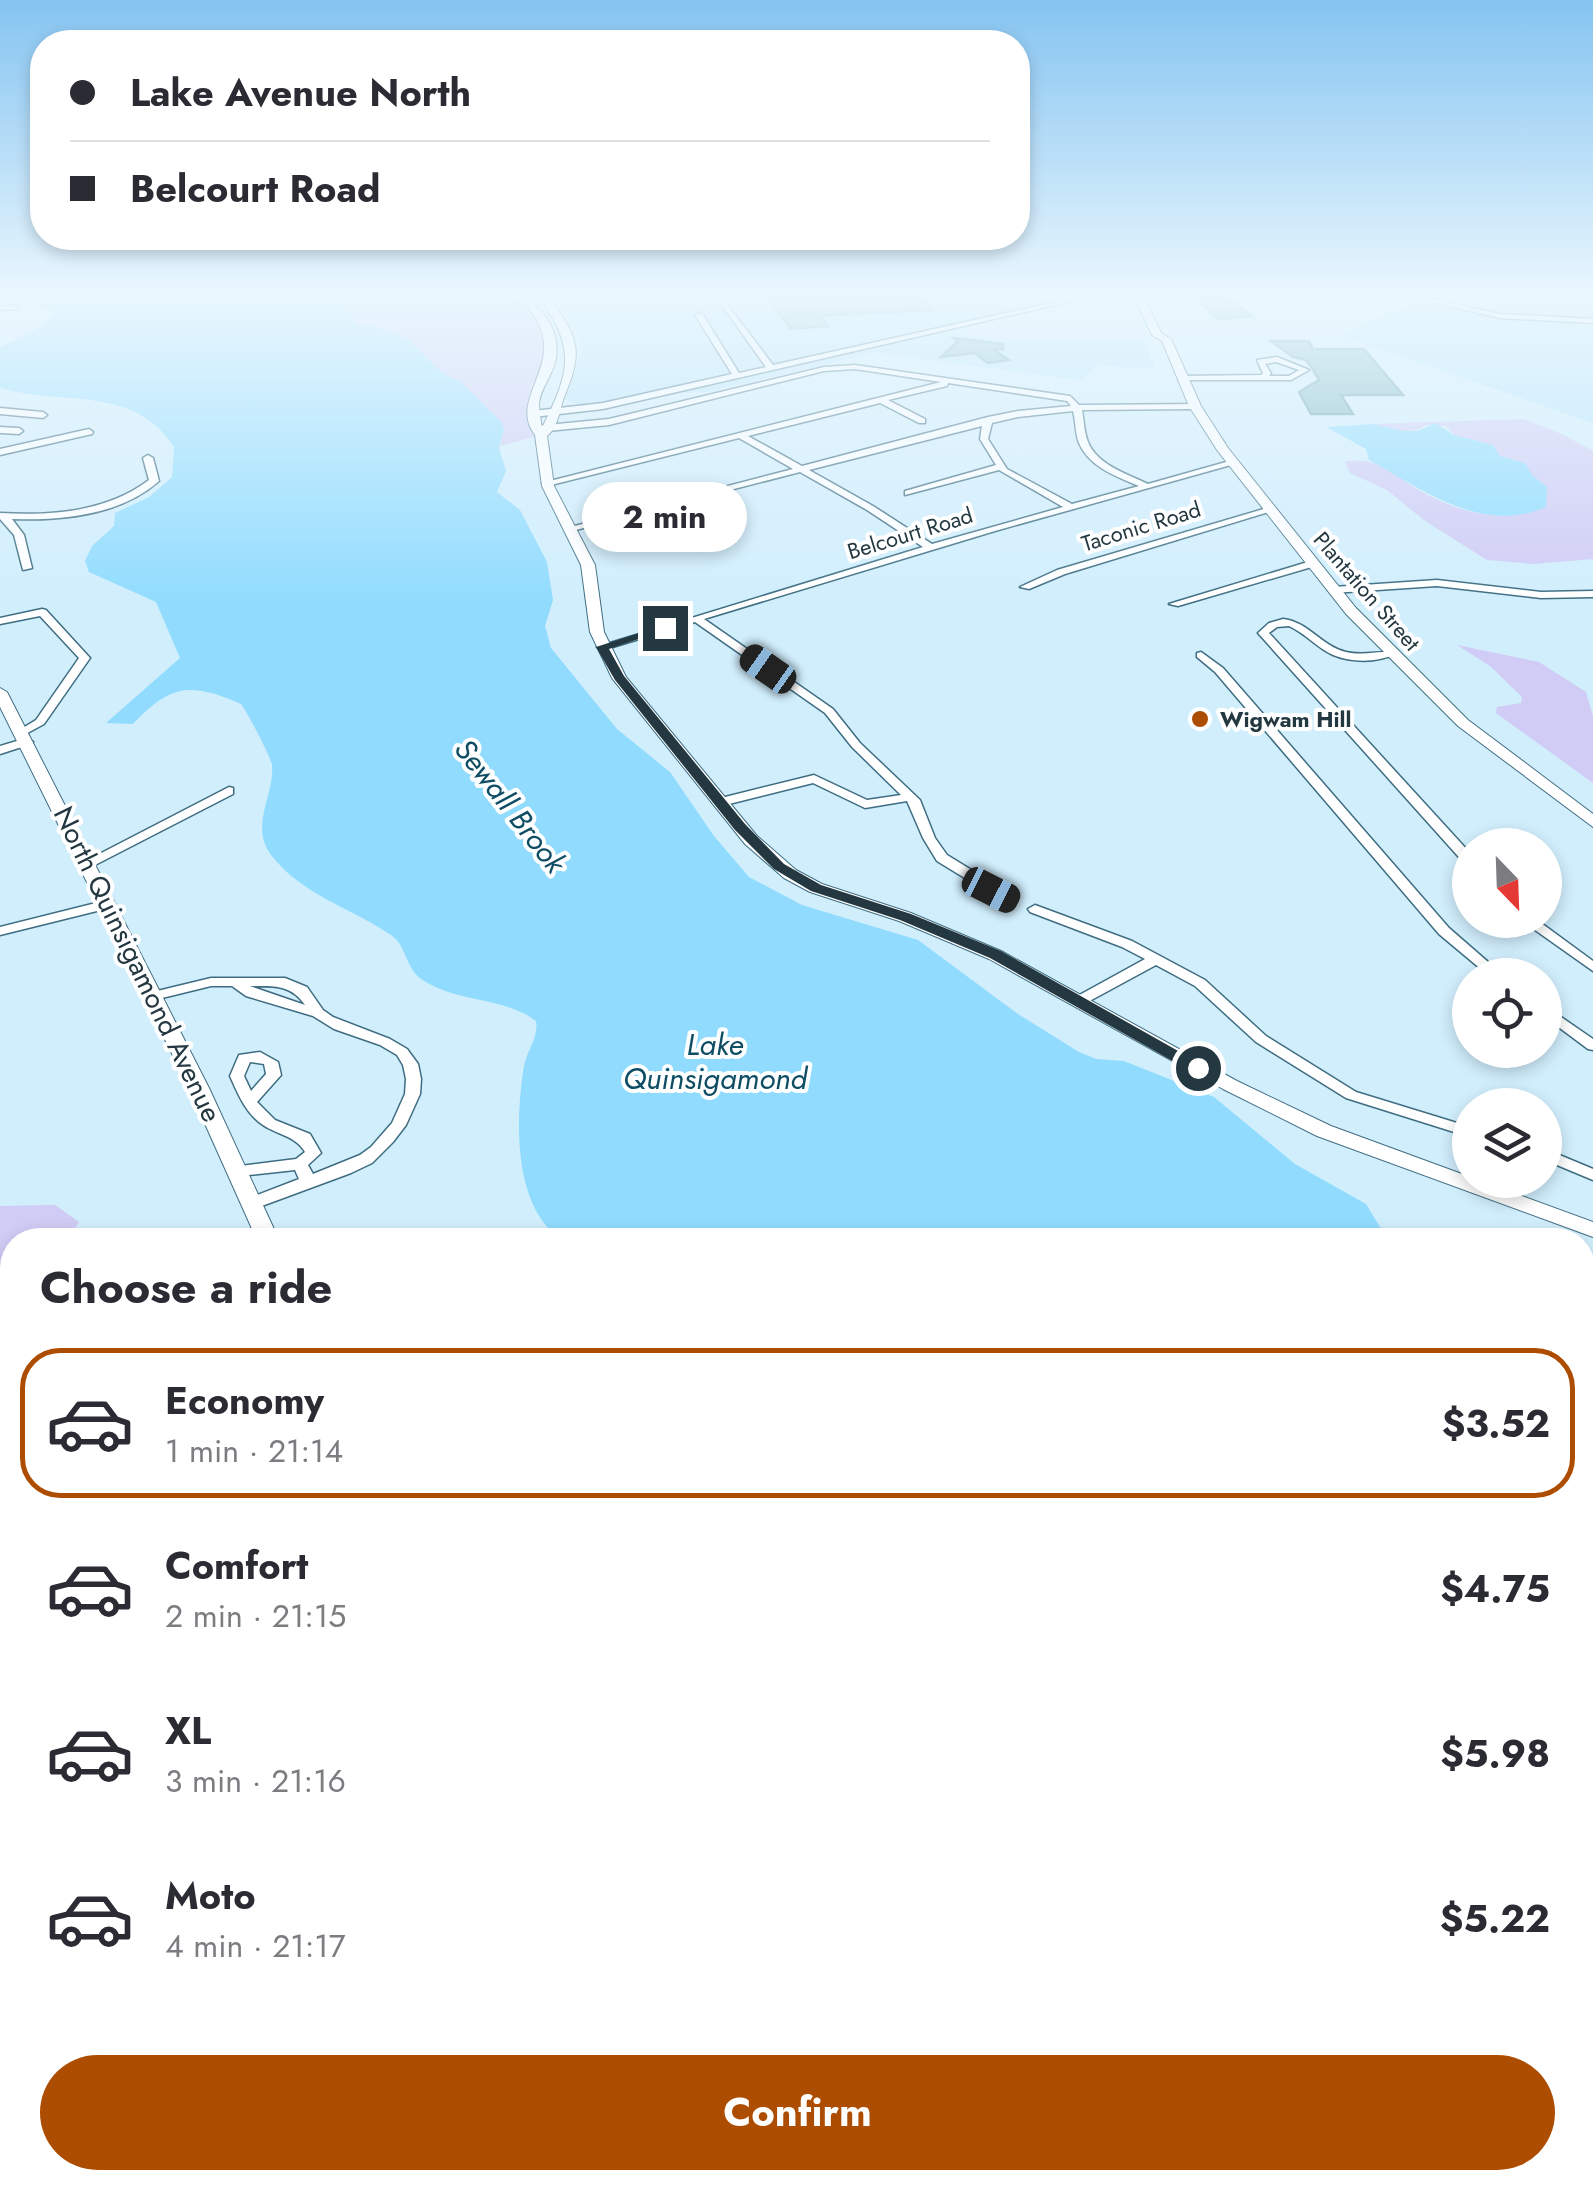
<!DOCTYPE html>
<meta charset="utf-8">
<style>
:root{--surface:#fff;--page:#f7f7f7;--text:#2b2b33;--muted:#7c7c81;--line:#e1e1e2;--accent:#ad4d01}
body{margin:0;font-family:Jost,sans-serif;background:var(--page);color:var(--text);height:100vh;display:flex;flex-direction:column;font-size:38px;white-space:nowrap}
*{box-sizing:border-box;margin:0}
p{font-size:32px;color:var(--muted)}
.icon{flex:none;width:55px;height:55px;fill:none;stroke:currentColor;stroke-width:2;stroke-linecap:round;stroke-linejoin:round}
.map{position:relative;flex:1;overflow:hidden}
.side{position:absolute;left:0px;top:1228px;width:1595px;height:962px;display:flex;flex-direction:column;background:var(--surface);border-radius:40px 40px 0 0;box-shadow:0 5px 15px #0003}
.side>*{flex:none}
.top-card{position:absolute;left:30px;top:30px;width:1000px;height:220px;border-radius:40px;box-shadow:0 5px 15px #0003;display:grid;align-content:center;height:220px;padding:0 40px;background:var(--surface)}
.needle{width:65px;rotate:157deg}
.tools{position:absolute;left:1452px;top:828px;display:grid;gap:20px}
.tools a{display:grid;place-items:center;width:110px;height:110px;border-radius:50%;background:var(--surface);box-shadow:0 5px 15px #0003;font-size:50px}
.end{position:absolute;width:45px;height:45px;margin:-22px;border:12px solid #243841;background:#fff;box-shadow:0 0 0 5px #fff}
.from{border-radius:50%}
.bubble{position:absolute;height:70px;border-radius:35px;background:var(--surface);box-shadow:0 5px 15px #0003;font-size:32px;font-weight:700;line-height:70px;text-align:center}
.car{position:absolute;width:30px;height:60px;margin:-30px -15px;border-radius:12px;box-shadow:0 0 8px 2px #0007;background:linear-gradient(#222 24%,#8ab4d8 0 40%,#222 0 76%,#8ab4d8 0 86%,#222 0)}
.top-card b{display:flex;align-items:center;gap:35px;height:95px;font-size:38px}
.top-card b+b{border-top:2px solid var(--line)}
.top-card i{width:25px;height:25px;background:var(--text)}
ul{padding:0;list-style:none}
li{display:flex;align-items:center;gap:30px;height:150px;margin:0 20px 15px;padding:0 20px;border:5px solid transparent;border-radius:40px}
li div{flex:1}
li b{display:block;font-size:38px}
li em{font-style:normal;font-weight:700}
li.current{border-color:var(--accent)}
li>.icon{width:90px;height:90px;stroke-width:1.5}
h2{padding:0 40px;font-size:45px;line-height:120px}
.button{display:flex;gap:20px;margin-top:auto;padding:20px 40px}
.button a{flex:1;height:115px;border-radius:60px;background:var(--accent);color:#fff;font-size:40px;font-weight:700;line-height:115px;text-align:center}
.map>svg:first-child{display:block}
.built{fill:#b6e5fb}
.green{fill:#d0ccf5}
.water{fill:#91dcfe}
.building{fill:#7eb7c1;stroke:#669fa9;stroke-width:2.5}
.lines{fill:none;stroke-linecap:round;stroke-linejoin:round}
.street-casing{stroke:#3e6d82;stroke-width:3}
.secondary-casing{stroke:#3e6d82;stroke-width:2}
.street{fill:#fff;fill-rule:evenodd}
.secondary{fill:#fff;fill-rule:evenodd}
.route{fill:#243841}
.poi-dot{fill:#ad4d01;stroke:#fff;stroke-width:4}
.labels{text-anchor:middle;stroke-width:8;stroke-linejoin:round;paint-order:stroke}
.far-street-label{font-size:22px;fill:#243841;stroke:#fff}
.far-poi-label{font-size:22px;font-weight:bold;fill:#243841;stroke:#fff;text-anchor:start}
.street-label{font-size:28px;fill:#243841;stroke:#fff}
.water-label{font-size:30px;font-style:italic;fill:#0f4d64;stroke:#fff}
</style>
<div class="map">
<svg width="1593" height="2189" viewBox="0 0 1593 2189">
<rect width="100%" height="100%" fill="#d1eefd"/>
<path class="built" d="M564,296H1099L943,332L1005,340H1145L1155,369L1098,365L1080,380L875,353L707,392L672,393L580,414L577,405L565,399L582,351L575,327L557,305Z
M1391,296H1593V423L1341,336L1416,301Z"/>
<path class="green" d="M350,296H512L530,304L549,333L533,401L541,435L500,446L504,429L460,381L445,375L406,338L375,326H357L348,311Z
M1524,419L1564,435L1593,451V559L1534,564L1487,560L1425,521L1387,490L1350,473L1345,462C1372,456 1389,470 1409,484C1448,509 1500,527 1545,507L1525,463L1499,456L1493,445L1454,435L1446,426L1426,425C1410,437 1391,428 1373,424Z
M1457,645L1539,662L1586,692L1593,716V783L1496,713L1497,707L1521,703L1522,697L1490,666Z
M55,1205L79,1222L67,1240H12V1666L4,1682L12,1707V2178H482L483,2189H0V1206Z"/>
<path class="water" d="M14,296H350L348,311L357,325L376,326L406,338L445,375L460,381L502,423L504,429L499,448L506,471L497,492L520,510L547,562L553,600L545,626L551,648L617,729L670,772L714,836L749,877L802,905L918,940L1018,1014L1079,1052L1096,1059L1124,1061L1214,1097L1295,1164L1366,1204L1388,1240H570L557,1236C512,1201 516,1115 524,1066C527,1050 539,1037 536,1021C502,996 456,1003 421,979C406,968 406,945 391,935C350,907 303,896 271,855C249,825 275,795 272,765C271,757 246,710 241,704C190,682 171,684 133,724L106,723L180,658L156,602L89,572L85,561L92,546L114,526L115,513L149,497L172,477L174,447C134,384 61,406 0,388V347L30,333L55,314L53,310L30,305Z
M1435,423L1454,435L1493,445L1500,456L1525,463L1533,476L1547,487L1546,507C1481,535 1422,489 1369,460L1366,449L1326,427L1373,424L1404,431H1418Z
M1583,1564L1593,1573V2189H1220L1217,2178H1582Z"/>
<path class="building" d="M766,296H921L934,310L833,315L821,316L828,326L791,329Z
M1225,296L1252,316L1219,319L1193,298Z
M954,338L1003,344V349L994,350L1009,360L988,363L974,353L941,357L958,341Z
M1271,341H1309L1313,349H1364L1403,395H1341L1353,414H1311L1299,392L1319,380L1312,368L1306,360L1293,357Z"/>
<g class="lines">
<g class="street-casing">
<path id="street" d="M1082,296H1094L603,409L533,417L529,414L533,411L603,403L732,374L695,315L699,313L703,315L739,373L766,367L719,301L723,299L773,365Z
M1406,296H1418L1500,314L1593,319V323L1500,318Z
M17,305V309L0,310V306Z
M1277,357L1309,370L1291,380H1182L1178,378L1182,376L1261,375L1263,373L1257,360ZM1276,362L1299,370L1289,376H1269L1271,373L1265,364Z
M855,365L1070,396L1079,405L1198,404V408L1195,409L1082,410C1084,421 1084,432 1088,442C1097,465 1128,474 1148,484L1233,460L1238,463L995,531L704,619L833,709L860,743L920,800L935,838L947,855L1014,896L1016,899L1014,902H1004L937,861L923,838L907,801L865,808L813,783L721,806L717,805V799L814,775L867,800L901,795L852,747L825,713L695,622L606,649L597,647L923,547L867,510L800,472L572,531L567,528L793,469L739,438L547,486L542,483L941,382L855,369L824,371L609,425L537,432L533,429L537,426L609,419L824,367ZM948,383L1067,401L1071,406L1018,411L988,417L802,466L748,436L880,403L919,423H925V419L888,400L947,386ZM1073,411C1076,422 1075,433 1079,443C1089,467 1117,477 1139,486L1072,504L1007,469L988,439L992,423L1018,417ZM982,426L980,439L996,465L905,491V495L999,470L1063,507L932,544L873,506L809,470Z
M0,408L43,412L47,415L43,418L0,414Z
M0,427L19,428L23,431L19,434L0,433Z
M89,429L93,432L92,434L0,455V449Z
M148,455L153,458L159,481C121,515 61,521 12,519L24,535L32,568L23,570L14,535L0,519V513C51,516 107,512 149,480L143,458Z
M1267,508L1275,510L1065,574L1029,589L1020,587L1057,570Z
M1311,561L1316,564L1315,566L1178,606L1169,604Z
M1437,580L1541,592L1593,591V597L1541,598L1437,586L1333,593L1328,590L1333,587Z
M42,609L46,610L90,658L44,724L22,736L16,733L18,731L36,720L79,658L40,616L0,624V618Z
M1283,619C1309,622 1321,646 1346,652C1362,656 1378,651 1394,652L1395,654C1375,664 1343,663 1324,650C1312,642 1302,632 1289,626L1277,627L1269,633L1470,853V865L1465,864L1258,633L1269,623Z
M1201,652L1223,668L1449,928L1503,975H1488L1439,934L1215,672L1197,657V653Z
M27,738L33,742L31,744L0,754V746Z
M229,787L233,788V794L93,866H83L82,863Z
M108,900L115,904L113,907L0,935V927Z
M1035,905L1132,941L1205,980L1266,1036L1356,1092L1470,1127V1137L1346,1098L1256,1042L1195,986L1156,965L1084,1004H1074L1072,1001L1074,998L1145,959L1122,947L1030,912L1028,909Z
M1521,920H1537L1593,961V971Z
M211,978H285L307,987L323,1010L333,1017L390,1039L407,1049L418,1064L421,1079L420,1094L406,1125L393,1142L372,1163L351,1173L259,1207H247L245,1203L247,1199L299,1179L295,1170L239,1176L233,1175L231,1171L233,1167L296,1159L305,1152C296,1136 278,1135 263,1125C246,1114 238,1094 230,1076L239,1055L260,1052L278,1062L281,1075L257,1102L275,1120L310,1134L321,1153L308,1165L313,1174L360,1155L371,1147L392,1123L405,1094L406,1079L403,1065L397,1055L380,1045L334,1029L313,1016L246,996L232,986H211L154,1000L147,996L149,993ZM250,986C273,986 291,984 305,1005ZM250,1062L264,1064L266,1074L251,1091L244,1076Z
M1545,1006L1593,1039V1050L1588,1049L1545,1017Z
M1545,1149L1593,1169V1180L1545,1160Z"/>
</g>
<g class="secondary-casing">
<path id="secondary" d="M507,296C537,294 561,328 556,358C554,374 540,388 539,404C539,411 541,421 542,428C566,379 578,352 544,305L551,296H561L554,305C583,343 580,358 563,400C559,413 558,427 547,436L554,486L595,565L604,632L626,677L757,836L796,870L822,884L911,913L1001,951L1237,1081L1331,1126L1470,1177V1180H1478L1593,1222V1237L1317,1136L1223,1089L989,959L899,921L810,892L784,878L745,844L612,678L590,632L581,565L542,486L535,435C508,400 563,366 537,321C536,319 530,309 528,308C523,303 513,300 507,296Z
M1134,296H1144L1161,333L1171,339L1201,406L1228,448L1356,608L1468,720L1593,814V827L1458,726L1346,614L1217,450L1189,406L1162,341L1152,335Z
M0,688L7,692L209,1088L279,1240H257L189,1088L0,707Z
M511,2178H545L546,2189H512Z"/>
</g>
<use href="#street" class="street"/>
<use href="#secondary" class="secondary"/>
</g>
<linearGradient id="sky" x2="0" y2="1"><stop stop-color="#85c4f1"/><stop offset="0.49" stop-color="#eaf7fe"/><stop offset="1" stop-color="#eaf7fe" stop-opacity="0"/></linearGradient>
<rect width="1593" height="602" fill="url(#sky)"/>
<path class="route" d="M661,626L671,628L609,649L624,676L745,824L784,864L821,885L911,914L1001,951L1203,1065V1072H1192L990,958L900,920L811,891L774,869L735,830L615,680L596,647Z"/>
<circle class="poi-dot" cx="1200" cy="719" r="10"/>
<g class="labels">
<g class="far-street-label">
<text transform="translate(1141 526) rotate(-17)" y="8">Taconic Road</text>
<text transform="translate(910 533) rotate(-17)" y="8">Belcourt Road</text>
<text transform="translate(1367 591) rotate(49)" y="8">Plantation Street</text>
</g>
<g class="far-poi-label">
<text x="1220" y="727">Wigwam Hill</text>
</g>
<g class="street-label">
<text transform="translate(138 964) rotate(64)" y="10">North Quinsigamond Avenue</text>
</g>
<g class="water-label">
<text transform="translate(510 806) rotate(52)" y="10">Sewall Brook</text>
<text x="715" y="1055">Lake<tspan x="715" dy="34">Quinsigamond</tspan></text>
</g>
</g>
</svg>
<div class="tools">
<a><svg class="needle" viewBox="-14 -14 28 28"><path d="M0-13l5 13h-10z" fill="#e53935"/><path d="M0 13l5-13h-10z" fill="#7c7c81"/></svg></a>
<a><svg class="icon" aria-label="locate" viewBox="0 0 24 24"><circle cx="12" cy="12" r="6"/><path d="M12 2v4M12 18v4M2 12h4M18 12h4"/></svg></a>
<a><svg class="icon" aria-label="layers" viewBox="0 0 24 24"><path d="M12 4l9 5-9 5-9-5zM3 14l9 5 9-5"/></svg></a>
</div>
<i class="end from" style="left:1198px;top:1068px"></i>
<i class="end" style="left:665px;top:628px"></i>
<div class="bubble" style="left:582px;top:482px;width:165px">2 min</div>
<i class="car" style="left:768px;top:669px;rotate:305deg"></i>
<i class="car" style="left:991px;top:890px;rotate:117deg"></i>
<div class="top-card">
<b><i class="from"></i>Lake Avenue North</b>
<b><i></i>Belcourt Road</b>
</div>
<section class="side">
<h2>Choose a ride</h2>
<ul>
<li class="current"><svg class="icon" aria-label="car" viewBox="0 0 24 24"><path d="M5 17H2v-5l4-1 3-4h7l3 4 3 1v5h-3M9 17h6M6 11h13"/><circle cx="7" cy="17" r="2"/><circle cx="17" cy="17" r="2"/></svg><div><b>Economy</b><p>1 min · 21:14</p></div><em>$3.52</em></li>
<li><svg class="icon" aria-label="car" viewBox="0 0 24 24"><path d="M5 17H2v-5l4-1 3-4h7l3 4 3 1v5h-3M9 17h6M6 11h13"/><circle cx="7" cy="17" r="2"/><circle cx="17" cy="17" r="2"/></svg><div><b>Comfort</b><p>2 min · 21:15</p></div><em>$4.75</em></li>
<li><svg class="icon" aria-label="car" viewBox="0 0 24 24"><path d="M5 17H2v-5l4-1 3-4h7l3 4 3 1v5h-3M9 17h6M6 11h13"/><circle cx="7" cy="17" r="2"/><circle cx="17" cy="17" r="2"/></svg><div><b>XL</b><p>3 min · 21:16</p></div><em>$5.98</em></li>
<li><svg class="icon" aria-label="car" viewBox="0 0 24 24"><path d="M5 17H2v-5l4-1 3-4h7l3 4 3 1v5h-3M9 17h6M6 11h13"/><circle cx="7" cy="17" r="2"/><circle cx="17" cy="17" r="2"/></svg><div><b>Moto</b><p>4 min · 21:17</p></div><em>$5.22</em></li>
</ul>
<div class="button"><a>Confirm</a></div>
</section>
</div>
